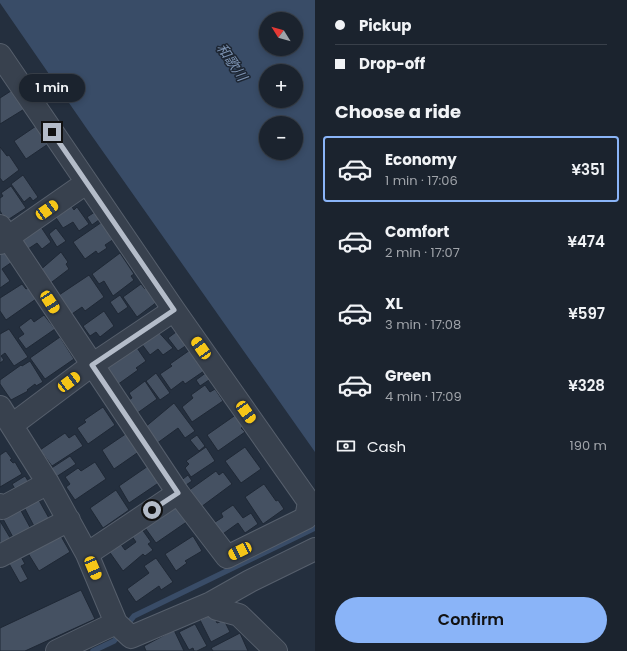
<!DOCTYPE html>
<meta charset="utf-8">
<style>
:root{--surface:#1b232e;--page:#242b36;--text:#f1f3f6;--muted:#a0a4aa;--line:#39404a;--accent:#8ab4f8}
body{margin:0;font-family:Poppins,"Noto Sans JP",sans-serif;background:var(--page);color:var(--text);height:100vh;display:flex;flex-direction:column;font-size:15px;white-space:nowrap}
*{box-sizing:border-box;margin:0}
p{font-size:13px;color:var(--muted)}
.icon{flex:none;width:22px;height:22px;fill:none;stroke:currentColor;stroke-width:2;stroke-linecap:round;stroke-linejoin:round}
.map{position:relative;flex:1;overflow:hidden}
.details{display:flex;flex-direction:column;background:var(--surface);width:312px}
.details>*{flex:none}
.top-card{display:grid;align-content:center;height:88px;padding:0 20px;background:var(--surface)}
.needle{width:26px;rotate:307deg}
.fabs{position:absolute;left:259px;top:12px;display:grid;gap:8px}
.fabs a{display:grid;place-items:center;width:44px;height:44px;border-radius:50%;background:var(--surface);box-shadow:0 2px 6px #0003,0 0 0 1px var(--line);font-size:20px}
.end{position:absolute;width:18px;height:18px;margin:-9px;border:5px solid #b4bcc9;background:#111;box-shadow:0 0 0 2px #111}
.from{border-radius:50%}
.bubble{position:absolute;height:28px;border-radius:14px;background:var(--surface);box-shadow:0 2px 6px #0003,0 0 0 1px var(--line);font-size:13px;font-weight:600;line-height:28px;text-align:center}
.car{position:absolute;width:12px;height:24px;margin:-12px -6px;border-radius:5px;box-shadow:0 0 3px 1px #0007;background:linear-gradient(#f5c518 24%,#345 0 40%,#f5c518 0 76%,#345 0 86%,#f5c518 0)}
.top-card b{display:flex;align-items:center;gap:14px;height:38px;font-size:15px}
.top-card b+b{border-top:1px solid var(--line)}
.top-card i{width:10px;height:10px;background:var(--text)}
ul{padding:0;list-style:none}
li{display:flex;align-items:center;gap:12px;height:66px;margin:0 8px 6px;padding:0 12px;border:2px solid transparent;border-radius:4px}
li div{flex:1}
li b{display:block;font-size:15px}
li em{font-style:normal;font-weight:600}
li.active{border-color:var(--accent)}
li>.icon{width:36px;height:36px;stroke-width:1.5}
h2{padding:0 20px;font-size:18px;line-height:48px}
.pay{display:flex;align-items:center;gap:10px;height:44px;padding:0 20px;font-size:15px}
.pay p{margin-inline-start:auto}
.primary-button{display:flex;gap:8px;margin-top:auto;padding:8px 20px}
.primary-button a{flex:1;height:46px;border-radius:24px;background:var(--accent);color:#111;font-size:16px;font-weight:600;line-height:46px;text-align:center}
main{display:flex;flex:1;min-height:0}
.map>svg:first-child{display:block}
.water{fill:#394c67;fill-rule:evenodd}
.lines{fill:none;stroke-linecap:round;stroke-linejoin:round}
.stream{stroke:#394c67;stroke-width:5.5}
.building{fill:#455162;stroke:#1f2835}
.minor-casing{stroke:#565f6c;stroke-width:24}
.minor{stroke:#38414e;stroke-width:22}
.route{stroke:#b4bcc9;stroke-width:5}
.labels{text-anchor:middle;stroke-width:3;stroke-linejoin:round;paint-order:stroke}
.water-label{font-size:14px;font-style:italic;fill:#7c92b1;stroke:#1d2633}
</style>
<main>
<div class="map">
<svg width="315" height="651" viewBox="0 0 315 651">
<rect width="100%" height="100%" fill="#242f3e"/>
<path class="water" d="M0,0H315V452L87,129L0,3ZM266,19H296V49H266ZM266,71H296V101H266ZM266,123H296V153H266Z"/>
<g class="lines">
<path class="stream" d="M126,626L134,616L315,528
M93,651L114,641L121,633"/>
</g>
<path class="building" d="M14,89L26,108L0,124V98Z
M39,124L51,142L26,159L14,141Z
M0,147L7,156L9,155L19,170L3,182L0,178Z
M23,175L38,197L33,201L30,197L24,202L11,184Z
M11,186L26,208L6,221L0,211V198L3,196L1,193Z
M68,201L74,210L77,207L89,224L79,231L73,222L63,228L52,212Z
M98,210L103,217L92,225L87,217Z
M102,222L114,239L105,245L107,248L98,254L96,251L85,259L73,242Z
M39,224L51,242L42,249L37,243L25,251L19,237Z
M56,228L66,241L57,247L49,234Z
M3,248L12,262L2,269L10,281L0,288V250Z
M61,252L68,262L66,264L69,269L48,285L38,272Z
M120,253L134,274L131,276L134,280L113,296L104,281L99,284L92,274Z
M89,275L104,297L85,311L82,307L69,316L56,297Z
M22,284L26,289L28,288L36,299L6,320L0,311V298Z
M141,284L145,289L147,287L157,302L137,317L123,297Z
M120,295L128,307L118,314L110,302Z
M104,311L114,326L100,337L96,332L90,336L83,326Z
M44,315L55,329L26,349L18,338L24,334L19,327L31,318L34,322Z
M154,327L173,348L163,355L158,349L150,355L138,339Z
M9,329L28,357L14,366L5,353L1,356L4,360L0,363V334Z
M180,329L190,343L178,351L168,338Z
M60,337L74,359L45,379L30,358Z
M133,342L146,361L136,368L138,370L117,385L102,364Z
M190,350L204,371L185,384L183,381L171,390L160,374L172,366L170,364Z
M30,361L43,382L36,386L35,384L27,390L28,391L11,400L0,384V380L21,365L22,366Z
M207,372L212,378L200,386L196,380Z
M156,373L170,393L160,400L146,381Z
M145,381L157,399L136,414L127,401L132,398L129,393Z
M205,385L210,392L215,389L223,401L192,422L182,407L193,398L191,395Z
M174,403L195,431L185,438L178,428L156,444L144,428Z
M103,407L115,425L88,444L77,428L86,422L84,420Z
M237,414L245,425L241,428L245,432L218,451L207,435Z
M65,433L69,438L75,434L83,446L52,466L40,450Z
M127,433L140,451L114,469L102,450Z
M197,435L205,446L199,451L190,440Z
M206,447L215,461L191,477L185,468L189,464L186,461Z
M245,447L261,469L241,483L225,461Z
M6,451L12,459L10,460L13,463L15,462L22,474L0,487V455Z
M70,456L76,464L56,477L50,469Z
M95,462L106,479L75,500L66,487L70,484L65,477L78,468L81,471Z
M148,466L160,482L129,503L119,486Z
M216,471L219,475L223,472L232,484L201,507L188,491Z
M188,475L192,481L183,487L179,482Z
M25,476L30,484L17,492L12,484Z
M264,484L276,501L278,500L284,509L263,524L245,497Z
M116,490L129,510L103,528L90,508Z
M36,495L50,520L35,528L24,507Z
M233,505L243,518L251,513L258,524L245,533L238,523L220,536L212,524L223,517L221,513Z
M178,506L188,521L156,543L141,522Z
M19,507L32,531L15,541L2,517Z
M0,521L12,541L0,546Z
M139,525L151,542L148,544L153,550L145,556L143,554L123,571L106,547L117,539L125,550L136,542L129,532Z
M58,531L70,552L39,571L26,550Z
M193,536L202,551L185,561L187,563L176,571L165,554Z
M19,553L25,564L21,566L28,579L20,583L7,560Z
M156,558L173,582L161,590L159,586L136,602L127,589L149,573L144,566Z
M81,590L95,619L25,651H0V628Z
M213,614L217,623L224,620L230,632L211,642L200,620Z
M195,624L207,646L197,651H194L193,648L189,650L179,632Z
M174,630L184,651H146L144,646Z
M240,633L248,651H213L211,648Z"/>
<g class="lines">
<g class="minor-casing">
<path id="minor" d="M0,55L174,310L309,502L306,518L227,557L178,493L87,554
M0,226L178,493
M0,243L86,183
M0,407L48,483L87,554L116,623L131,637L211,603L250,581L315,549
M12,425L92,365L174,310
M0,505L2,508L48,483
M0,556L69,520
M211,603L217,609L239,615L276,651
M57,651L116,623"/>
</g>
<use href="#minor" class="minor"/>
</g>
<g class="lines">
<path class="route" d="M52,132L174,310L92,365L178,493L152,510"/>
</g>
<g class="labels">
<g class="water-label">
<text transform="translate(232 62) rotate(56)" y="5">和歌川</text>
</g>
</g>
</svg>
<div class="fabs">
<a><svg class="needle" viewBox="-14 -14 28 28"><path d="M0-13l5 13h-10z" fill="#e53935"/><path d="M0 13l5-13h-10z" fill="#a0a4aa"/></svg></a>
<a>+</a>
<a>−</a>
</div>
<i class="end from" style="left:152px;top:510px"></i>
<i class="end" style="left:52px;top:132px"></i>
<div class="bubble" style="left:19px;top:74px;width:66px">1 min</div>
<i class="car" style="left:47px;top:210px;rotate:55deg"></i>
<i class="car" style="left:50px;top:302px;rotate:147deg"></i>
<i class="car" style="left:201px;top:348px;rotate:325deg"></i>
<i class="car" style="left:69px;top:382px;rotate:53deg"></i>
<i class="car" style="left:246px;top:412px;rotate:145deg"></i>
<i class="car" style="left:240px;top:551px;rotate:244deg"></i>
<i class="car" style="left:93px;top:568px;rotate:157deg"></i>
</div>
<section class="details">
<div class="top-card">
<b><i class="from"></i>Pickup</b>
<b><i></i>Drop-off</b>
</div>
<h2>Choose a ride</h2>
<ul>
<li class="active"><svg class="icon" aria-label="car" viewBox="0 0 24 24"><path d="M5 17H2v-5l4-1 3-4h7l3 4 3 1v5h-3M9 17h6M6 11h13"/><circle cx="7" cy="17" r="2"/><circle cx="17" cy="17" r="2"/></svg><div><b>Economy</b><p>1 min · 17:06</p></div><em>¥351</em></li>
<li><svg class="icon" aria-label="car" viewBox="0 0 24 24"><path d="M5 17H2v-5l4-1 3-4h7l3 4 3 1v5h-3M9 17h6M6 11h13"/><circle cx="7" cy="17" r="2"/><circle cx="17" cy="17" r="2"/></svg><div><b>Comfort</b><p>2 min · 17:07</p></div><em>¥474</em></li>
<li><svg class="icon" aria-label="car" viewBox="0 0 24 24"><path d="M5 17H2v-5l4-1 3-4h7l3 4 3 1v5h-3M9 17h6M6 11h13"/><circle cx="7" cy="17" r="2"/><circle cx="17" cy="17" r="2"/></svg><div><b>XL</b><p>3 min · 17:08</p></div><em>¥597</em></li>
<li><svg class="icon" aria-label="car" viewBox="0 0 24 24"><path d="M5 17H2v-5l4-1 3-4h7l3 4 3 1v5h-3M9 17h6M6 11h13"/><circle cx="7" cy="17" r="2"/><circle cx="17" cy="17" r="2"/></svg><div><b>Green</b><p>4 min · 17:09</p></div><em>¥328</em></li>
</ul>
<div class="pay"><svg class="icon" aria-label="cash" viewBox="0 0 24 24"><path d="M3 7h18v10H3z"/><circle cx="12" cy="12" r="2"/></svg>Cash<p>190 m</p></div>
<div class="primary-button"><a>Confirm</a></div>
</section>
</main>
